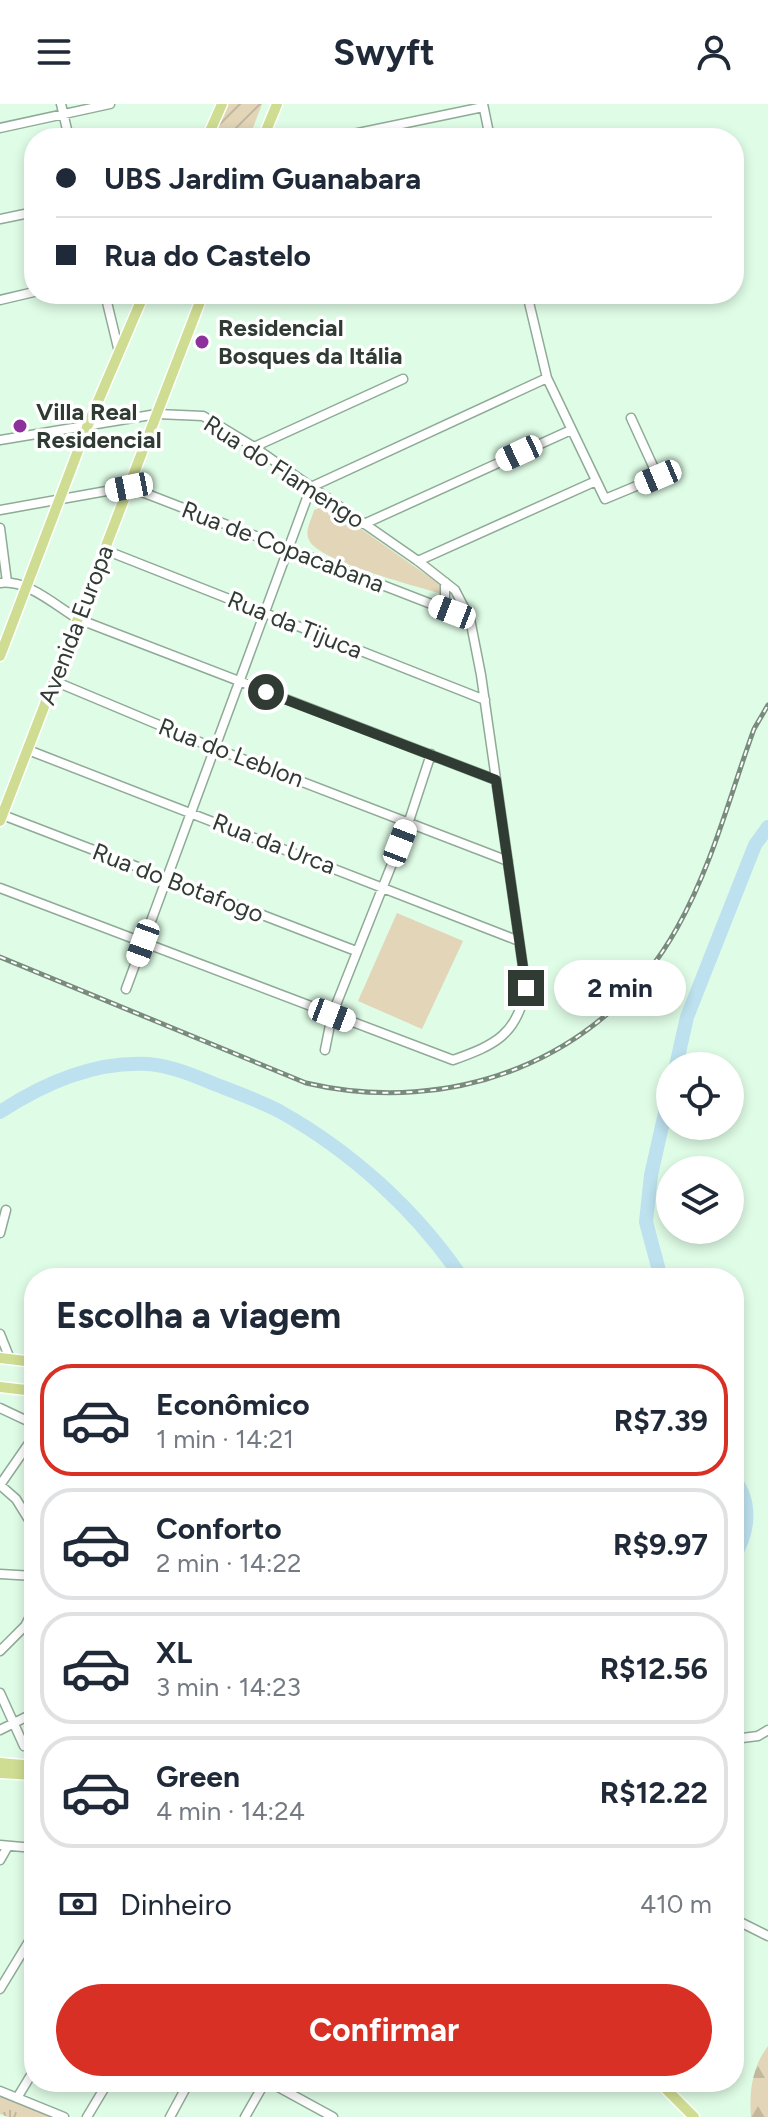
<!DOCTYPE html>
<html lang="pt">
<meta charset="utf-8">
<style>
:root{--surface:#fff;--page:#f2f2f3;--text:#1f2937;--muted:#747a83;--line:#e0e1e3;--accent:#d93025}
body{margin:0;font-family:Figtree,sans-serif;background:var(--page);color:var(--text);height:100vh;display:flex;flex-direction:column;font-size:30px;white-space:nowrap}
*{box-sizing:border-box;margin:0}
p{font-size:26px;color:var(--muted)}
.icon{flex:none;width:44px;height:44px;fill:none;stroke:currentColor;stroke-width:2;stroke-linecap:round;stroke-linejoin:round}
.map{position:relative;flex:1;overflow:hidden}
.sheet{position:absolute;left:24px;top:1164px;width:720px;height:824px;display:flex;flex-direction:column;background:var(--surface);border-radius:32px;box-shadow:0 4px 12px #0003}
.sheet>*{flex:none}
.guide{position:absolute;left:24px;top:24px;width:720px;height:176px;border-radius:32px;box-shadow:0 4px 12px #0003;display:grid;align-content:center;height:176px;padding:0 32px;background:var(--surface)}
.controls{position:absolute;left:656px;top:948px;display:grid;gap:16px}
.controls a{display:grid;place-items:center;width:88px;height:88px;border-radius:50%;background:var(--surface);box-shadow:0 4px 12px #0003;font-size:40px}
.end{position:absolute;width:36px;height:36px;margin:-18px;border:10px solid #303b33;background:#fff;box-shadow:0 0 0 4px #fff}
.from{border-radius:50%}
.bubble{position:absolute;height:56px;border-radius:28px;background:var(--surface);box-shadow:0 4px 12px #0003;font-size:26px;font-weight:700;line-height:56px;text-align:center}
.car{position:absolute;width:24px;height:48px;margin:-24px -12px;border-radius:10px;box-shadow:0 0 6px 2px #0007;background:linear-gradient(#fff 24%,#345 0 40%,#fff 0 76%,#345 0 86%,#fff 0)}
.guide b{display:flex;align-items:center;gap:28px;height:76px;font-size:30px}
.guide b+b{border-top:2px solid var(--line)}
.guide i{width:20px;height:20px;background:var(--text)}
ul{padding:0;list-style:none}
li{display:flex;align-items:center;gap:24px;height:112px;margin:0 16px 12px;padding:0 16px;border:4px solid var(--line);border-radius:32px}
li div{flex:1}
li b{display:block;font-size:30px}
li em{font-style:normal;font-weight:700}
li.current{border-color:var(--accent)}
li>.icon{width:72px;height:72px;stroke-width:1.5}
h2{padding:0 32px;font-size:36px;line-height:96px}
.pay{display:flex;align-items:center;gap:20px;height:88px;padding:0 32px;font-size:30px}
.pay p{margin-inline-start:auto}
.primary-button{display:flex;gap:16px;margin-top:auto;padding:16px 32px}
.primary-button a{flex:1;height:92px;border-radius:48px;background:var(--accent);color:#fff;font-size:32px;font-weight:700;line-height:92px;text-align:center}
header{display:flex;justify-content:space-between;align-items:center;height:104px;padding:0 32px;background:var(--surface);font-size:36px;font-weight:700}
.map>svg:first-child{display:block}
.grass{fill:url(#grass-tufts)}
.forest{fill:url(#forest-firs)}
.park{fill:#e2d5b8}
.garden{fill:url(#garden-furrows)}
.lines{fill:none;stroke-linecap:round;stroke-linejoin:round}
.river{stroke:#bde1ee;stroke-width:14}
.minor-casing{stroke:#8faa96;stroke-width:11}
.major-casing{stroke:#fff;stroke-width:13}
.minor{stroke:#fff;stroke-width:8}
.major{stroke:#cedd92;stroke-width:10}
.rail-casing{stroke:#788b7d;stroke-width:5}
.rail{stroke:#fff;stroke-width:2;stroke-dasharray:6;stroke-linecap:butt}
.route{stroke:#303b33;stroke-width:10}
.poi-dot{fill:#8d319c;stroke:#fff;stroke-width:3}
.labels{text-anchor:middle;stroke-width:7;stroke-linejoin:round;paint-order:stroke}
.poi-label{font-size:24px;font-weight:bold;fill:#303b33;stroke:#fff;text-anchor:start}
.street-label{font-size:24px;fill:#303b33;stroke:#fff}
</style>
<header><svg class="icon" aria-label="menu" viewBox="0 0 24 24"><path d="M4 6h16M4 12h16M4 18h16"/></svg>Swyft<svg class="icon" aria-label="person" viewBox="0 0 24 24"><circle cx="12" cy="8" r="4"/><path d="M4 21q1-7 8-7t8 7"/></svg></header>
<div class="map">
<svg width="768" height="2013" viewBox="0 0 768 2013">
<defs>
<pattern id="grass-tufts" width="24" height="20" patternUnits="userSpaceOnUse" patternTransform="scale(2)"><rect width="24" height="20" fill="#e2d5b8"/><path d="M3 7l-1-3M5 7V3M7 7l1-3M15 17l-1-3M17 17v-4M19 17l1-3" fill="none" stroke="#c2b89f"/></pattern>
<pattern id="forest-firs" width="22" height="20" patternUnits="userSpaceOnUse" patternTransform="scale(2)"><rect width="22" height="20" fill="#e2d5b8"/><path d="M5 1l3.5 6h-7zM16 11l3.5 6h-7z" fill="#c2b89f"/></pattern>
<pattern id="garden-furrows" width="10" height="10" patternUnits="userSpaceOnUse" patternTransform="scale(2)"><rect width="10" height="10" fill="#e2d5b8"/><path d="M-1 1l2-2M0 10L10 0M9 11l2-2" fill="none" stroke="#c2b89f"/></pattern>
</defs>
<rect width="100%" height="100%" fill="#dffce6"/>
<path class="grass" d="M0,1992L53,2013H8L0,2010Z"/>
<path class="forest" d="M768,1942V2013H751C749,1988 752,1963 768,1942Z"/>
<path class="park" d="M327,401L445,484L442,490C416,482 318,457 309,436C304,427 312,415 314,406Z
M397,809L463,837L422,925L358,897Z"/>
<path class="garden" d="M227,0H262L249,34H213Z"/>
<g class="lines">
<path class="river" d="M676,962L687,913L755,741L768,723
M0,1008C44,979 94,957 148,960C172,962 195,972 217,981C238,989 260,997 279,1007C351,1047 416,1106 462,1174
M661,1174L646,1118L651,1071L670,987
M734,1375C752,1398 749,1428 734,1452"/>
<g class="minor-casing">
<path id="minor" d="M61,0L69,34
M483,0L490,34
M0,24L110,0
M334,34L483,3
M0,115L34,108
M105,190L119,248
M527,190L547,274L605,395L658,373L631,314
M0,196L34,188
M0,336L157,310L203,312L254,343L418,457L455,486L470,515L481,571L526,884C517,931 495,941 453,956L0,784
M254,343L403,275
M0,406L129,383L470,515
M364,420L571,326
M0,424L7,478
M105,446L485,596
M418,457L596,377
M0,479C27,475 56,502 78,515L496,676
M435,502L445,494V478
M54,577L214,644L508,757
M28,646L519,837
M0,710L356,847
M126,885L311,383L547,274
M325,946L332,911L409,717L431,650
M0,1129L6,1106
M0,1230L10,1255
M0,1304L34,1320
M0,1381L34,1332
M0,1381L16,1395L34,1424
M0,1470L34,1472
M0,1547L25,1522L34,1505
M0,1589L24,1642
M0,1626L34,1609
M734,1635L758,1632L768,1626
M0,1741L34,1744
M0,1756L8,1742
M734,1815L768,1832
M0,1885L34,1829
M269,1978L333,2013
M0,1987L64,2013
M17,1994L34,1966
M87,2013L108,1978
M170,2013L189,1978
M245,2013L265,1978"/>
</g>
<g class="major-casing">
<path id="major" d="M207,34L222,0
M263,34L277,0
M0,552L87,323L144,190
M0,717L203,190
M0,1254L34,1258
M0,1283L34,1287
M0,1659L34,1662
M0,1669L34,1671
M659,1978L694,2013"/>
</g>
<use href="#minor" class="minor"/>
<use href="#major" class="major"/>
<g class="rail-casing">
<path id="rail" d="M0,853L306,979C451,1013 603,957 677,824C712,762 730,691 754,625L768,601"/>
</g>
<use href="#rail" class="rail"/>
</g>
<g class="lines">
<path class="route" d="M266,588L496,676L526,884"/>
</g>
<g class="poi-dot">
<circle cx="202" cy="238" r="8"/>
<circle cx="20" cy="322" r="8"/>
</g>
<g class="labels">
<g class="poi-label">
<text x="218" y="232">Residencial<tspan x="218" dy="28">Bosques da Itália</tspan></text>
<text x="36" y="316">Villa Real<tspan x="36" dy="28">Residencial</tspan></text>
</g>
<g class="street-label">
<text transform="translate(284 368) rotate(33)" y="8">Rua do Flamengo</text>
<text transform="translate(283 443) rotate(21)" y="8">Rua de Copacabana</text>
<text transform="translate(76 521) rotate(-69)" y="8">Avenida Europa</text>
<text transform="translate(295 521) rotate(22)" y="8">Rua da Tijuca</text>
<text transform="translate(231 649) rotate(21)" y="8">Rua do Leblon</text>
<text transform="translate(274 740) rotate(21)" y="8">Rua da Urca</text>
<text transform="translate(178 779) rotate(21)" y="8">Rua do Botafogo</text>
</g>
</g>
</svg>
<div class="controls">
<a><svg class="icon" aria-label="locate" viewBox="0 0 24 24"><circle cx="12" cy="12" r="6"/><path d="M12 2v4M12 18v4M2 12h4M18 12h4"/></svg></a>
<a><svg class="icon" aria-label="layers" viewBox="0 0 24 24"><path d="M12 4l9 5-9 5-9-5zM3 14l9 5 9-5"/></svg></a>
</div>
<i class="end from" style="left:266px;top:588px"></i>
<i class="end" style="left:526px;top:884px"></i>
<div class="bubble" style="left:554px;top:856px;width:132px">2 min</div>
<i class="car" style="left:519px;top:349px;rotate:245deg"></i>
<i class="car" style="left:658px;top:373px;rotate:247deg"></i>
<i class="car" style="left:129px;top:383px;rotate:259deg"></i>
<i class="car" style="left:452px;top:508px;rotate:291deg"></i>
<i class="car" style="left:400px;top:739px;rotate:21deg"></i>
<i class="car" style="left:143px;top:839px;rotate:200deg"></i>
<i class="car" style="left:332px;top:911px;rotate:111deg"></i>
<div class="guide">
<b><i class="from"></i>UBS Jardim Guanabara</b>
<b><i></i>Rua do Castelo</b>
</div>
<section class="sheet">
<h2>Escolha a viagem</h2>
<ul>
<li class="current"><svg class="icon" aria-label="car" viewBox="0 0 24 24"><path d="M5 17H2v-5l4-1 3-4h7l3 4 3 1v5h-3M9 17h6M6 11h13"/><circle cx="7" cy="17" r="2"/><circle cx="17" cy="17" r="2"/></svg><div><b>Econômico</b><p>1 min · 14:21</p></div><em>R$7.39</em></li>
<li><svg class="icon" aria-label="car" viewBox="0 0 24 24"><path d="M5 17H2v-5l4-1 3-4h7l3 4 3 1v5h-3M9 17h6M6 11h13"/><circle cx="7" cy="17" r="2"/><circle cx="17" cy="17" r="2"/></svg><div><b>Conforto</b><p>2 min · 14:22</p></div><em>R$9.97</em></li>
<li><svg class="icon" aria-label="car" viewBox="0 0 24 24"><path d="M5 17H2v-5l4-1 3-4h7l3 4 3 1v5h-3M9 17h6M6 11h13"/><circle cx="7" cy="17" r="2"/><circle cx="17" cy="17" r="2"/></svg><div><b>XL</b><p>3 min · 14:23</p></div><em>R$12.56</em></li>
<li><svg class="icon" aria-label="car" viewBox="0 0 24 24"><path d="M5 17H2v-5l4-1 3-4h7l3 4 3 1v5h-3M9 17h6M6 11h13"/><circle cx="7" cy="17" r="2"/><circle cx="17" cy="17" r="2"/></svg><div><b>Green</b><p>4 min · 14:24</p></div><em>R$12.22</em></li>
</ul>
<div class="pay"><svg class="icon" aria-label="cash" viewBox="0 0 24 24"><path d="M3 7h18v10H3z"/><circle cx="12" cy="12" r="2"/></svg>Dinheiro<p>410 m</p></div>
<div class="primary-button"><a>Confirmar</a></div>
</section>
</div>
